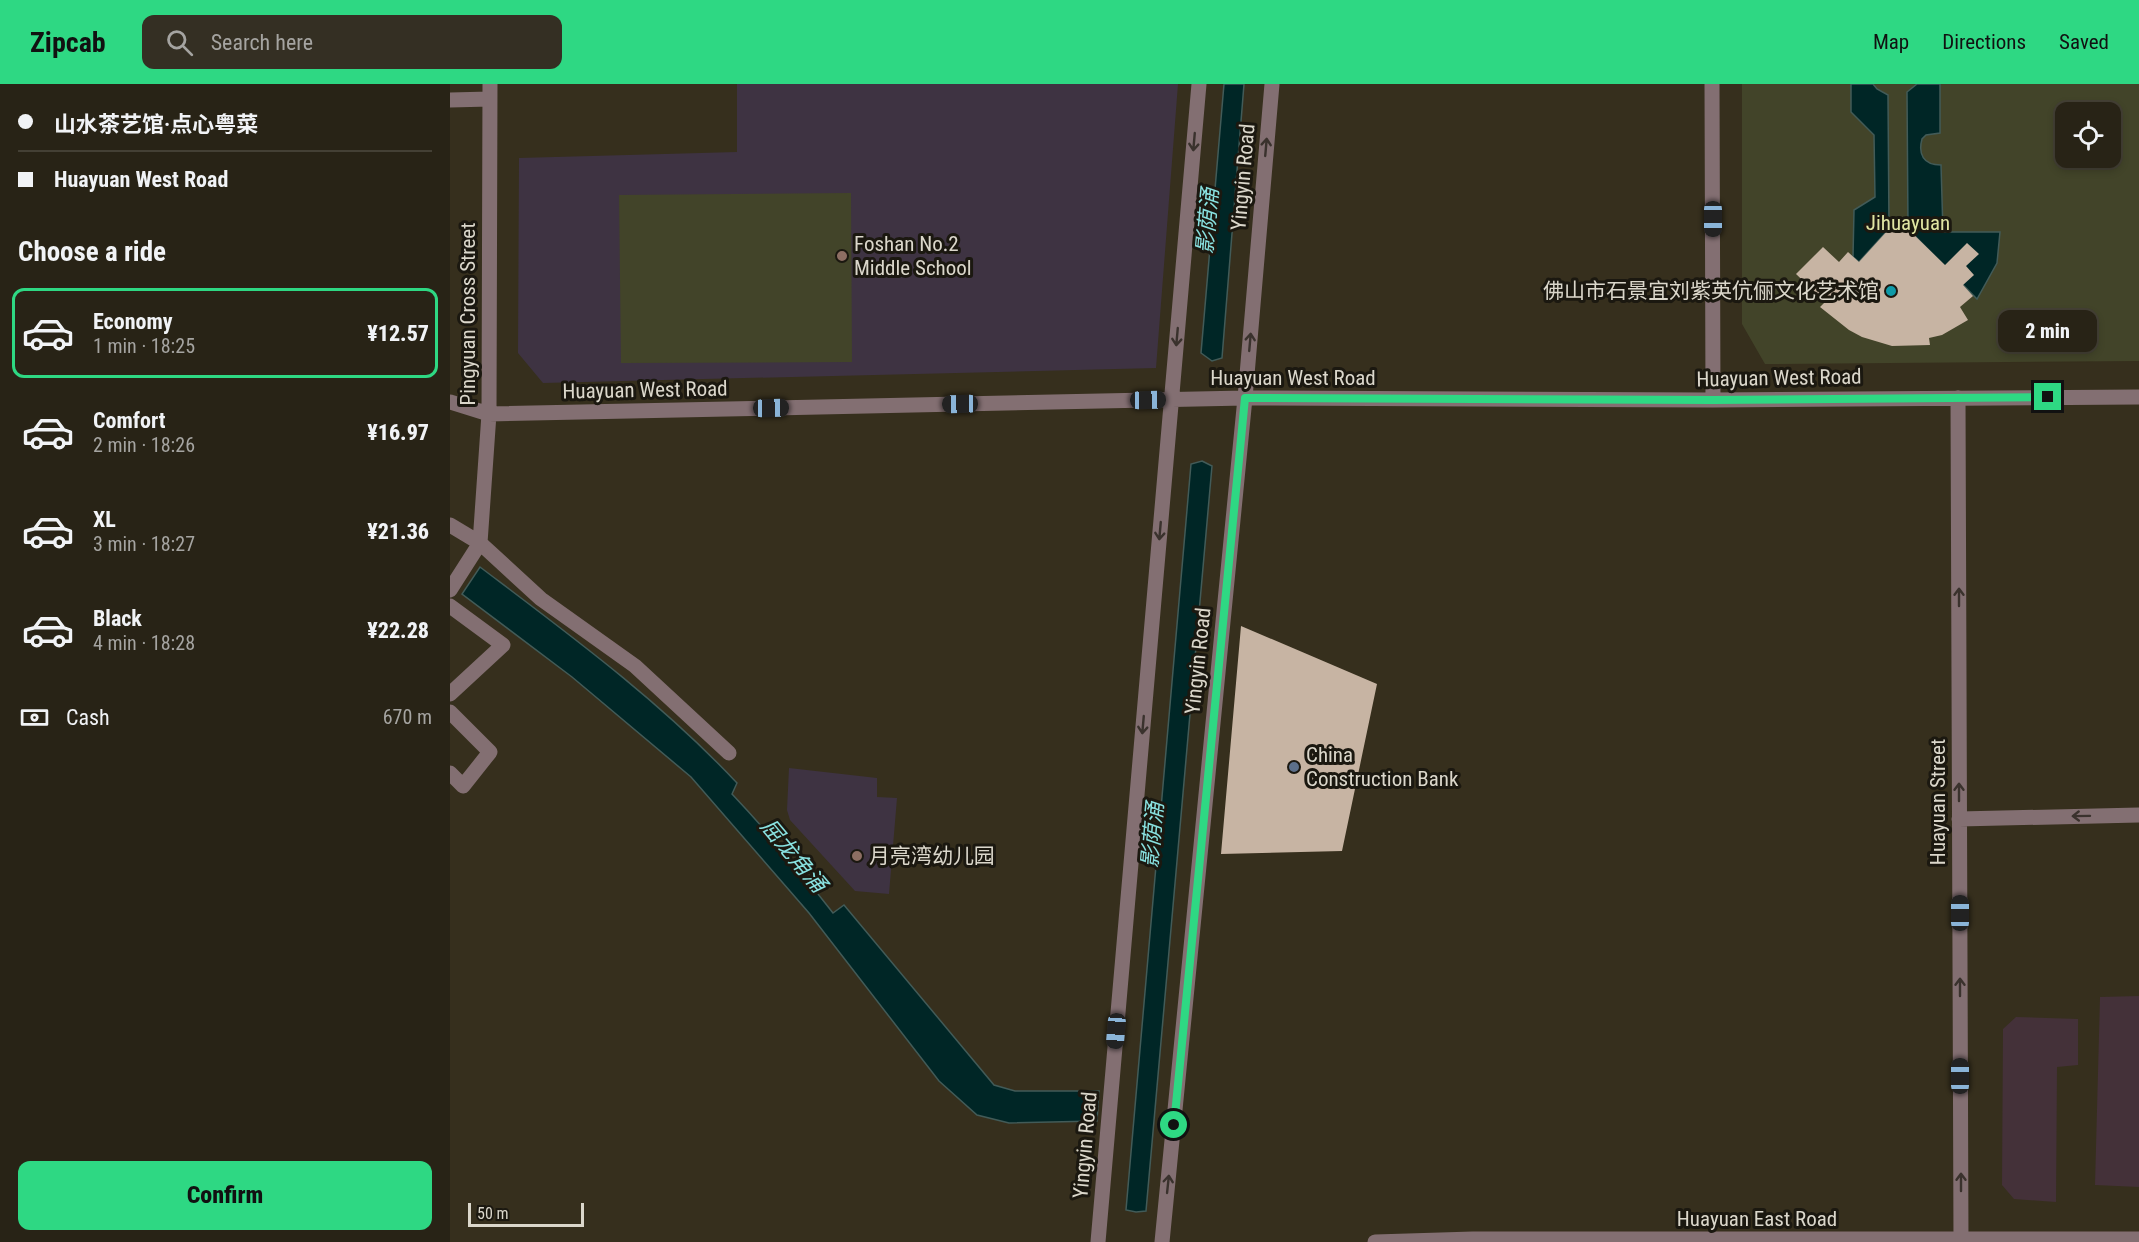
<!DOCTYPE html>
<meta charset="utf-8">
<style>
:root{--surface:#282316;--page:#342f23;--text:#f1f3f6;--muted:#a5a4a1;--line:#444035;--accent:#2ed883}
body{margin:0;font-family:"Roboto Condensed","Noto Sans SC",sans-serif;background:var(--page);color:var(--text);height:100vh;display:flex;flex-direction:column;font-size:22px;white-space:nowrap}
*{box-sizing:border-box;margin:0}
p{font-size:20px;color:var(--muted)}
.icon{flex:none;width:33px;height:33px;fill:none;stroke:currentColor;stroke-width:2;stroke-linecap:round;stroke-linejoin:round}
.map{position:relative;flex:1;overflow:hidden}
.side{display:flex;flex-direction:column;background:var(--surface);width:450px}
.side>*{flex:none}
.banner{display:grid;align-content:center;height:132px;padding:0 18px;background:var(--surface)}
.fabs{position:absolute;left:1605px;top:18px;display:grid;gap:12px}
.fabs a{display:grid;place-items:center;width:66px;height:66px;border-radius:12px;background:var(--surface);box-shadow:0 3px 9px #0003,0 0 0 2px var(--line);font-size:30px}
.scale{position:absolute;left:18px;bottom:15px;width:116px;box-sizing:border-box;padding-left:6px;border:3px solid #dbd7cb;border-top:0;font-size:16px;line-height:21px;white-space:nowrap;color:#dbd7cb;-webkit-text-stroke:4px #1b1810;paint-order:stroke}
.end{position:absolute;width:27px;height:27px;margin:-14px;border:8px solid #2ed883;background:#111;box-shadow:0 0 0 3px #111}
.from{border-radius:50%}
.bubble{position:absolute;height:42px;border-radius:12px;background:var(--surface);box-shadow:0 3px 9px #0003,0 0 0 2px var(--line);font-size:20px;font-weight:800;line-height:42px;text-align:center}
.car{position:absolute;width:18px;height:36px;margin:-18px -9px;border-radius:8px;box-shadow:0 0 4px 2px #0007;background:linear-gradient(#222 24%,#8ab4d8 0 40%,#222 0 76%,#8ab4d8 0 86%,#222 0)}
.banner b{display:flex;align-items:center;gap:21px;height:57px;font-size:22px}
.banner b+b{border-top:2px solid var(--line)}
.banner i{width:15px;height:15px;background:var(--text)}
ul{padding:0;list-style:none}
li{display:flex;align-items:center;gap:18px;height:90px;margin:0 12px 9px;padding:0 6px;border:3px solid transparent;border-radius:12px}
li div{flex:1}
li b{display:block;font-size:22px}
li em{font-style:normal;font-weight:800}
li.selected{border-color:var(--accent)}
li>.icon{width:54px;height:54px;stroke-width:1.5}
h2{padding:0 18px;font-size:27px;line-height:72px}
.pay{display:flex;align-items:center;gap:15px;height:66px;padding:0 18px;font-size:22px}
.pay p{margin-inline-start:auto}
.action{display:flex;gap:12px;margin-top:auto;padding:12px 18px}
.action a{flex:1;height:69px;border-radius:12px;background:var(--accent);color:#111;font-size:24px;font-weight:800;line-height:69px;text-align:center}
header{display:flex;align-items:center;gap:36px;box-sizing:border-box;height:84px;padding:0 30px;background:var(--accent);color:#111}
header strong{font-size:28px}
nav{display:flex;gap:33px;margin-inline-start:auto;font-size:21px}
.search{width:420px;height:54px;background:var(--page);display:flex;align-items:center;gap:15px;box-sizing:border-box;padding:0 21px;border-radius:12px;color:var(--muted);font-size:22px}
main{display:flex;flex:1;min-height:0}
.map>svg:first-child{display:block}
.commercial{fill:#443139}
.education{fill:#3e3342}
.green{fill:#424429;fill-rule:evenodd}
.water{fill:#002626;stroke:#425b58;stroke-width:1.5}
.building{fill:#c7b4a3}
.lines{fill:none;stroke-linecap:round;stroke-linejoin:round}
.minor{stroke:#836f72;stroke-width:15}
.oneway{stroke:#3a322d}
.route{stroke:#2ed883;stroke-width:8}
.education-dot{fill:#8d6e63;stroke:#1b1810;stroke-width:2}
.culture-dot{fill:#0f9aa8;stroke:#1b1810;stroke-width:2}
.service-dot{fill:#5c6f8a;stroke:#1b1810;stroke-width:2}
.labels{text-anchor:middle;stroke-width:6;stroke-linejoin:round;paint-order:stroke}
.street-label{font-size:21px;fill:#dbd7cb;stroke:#1b1810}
.park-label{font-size:21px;fill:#e0e5a3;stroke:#1b1810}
.poi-label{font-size:21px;fill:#dbd7cb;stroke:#1b1810;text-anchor:start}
.water-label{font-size:22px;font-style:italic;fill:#89e2e1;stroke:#1b1810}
</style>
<header>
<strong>Zipcab</strong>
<div class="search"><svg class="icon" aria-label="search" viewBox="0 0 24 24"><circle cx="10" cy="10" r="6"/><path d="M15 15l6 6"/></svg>Search here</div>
<nav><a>Map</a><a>Directions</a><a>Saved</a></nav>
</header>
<main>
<section class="side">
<div class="banner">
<b><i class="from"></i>山水茶艺馆·点心粤菜</b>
<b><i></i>Huayuan West Road</b>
</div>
<h2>Choose a ride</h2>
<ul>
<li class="selected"><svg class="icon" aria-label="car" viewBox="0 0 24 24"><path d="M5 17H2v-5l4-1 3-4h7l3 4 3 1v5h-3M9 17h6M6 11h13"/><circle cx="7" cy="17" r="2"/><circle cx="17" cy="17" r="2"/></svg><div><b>Economy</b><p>1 min · 18:25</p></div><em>¥12.57</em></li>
<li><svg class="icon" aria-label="car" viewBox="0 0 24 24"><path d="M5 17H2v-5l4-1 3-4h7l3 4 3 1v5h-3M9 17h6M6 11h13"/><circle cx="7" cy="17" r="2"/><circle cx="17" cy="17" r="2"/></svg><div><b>Comfort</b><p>2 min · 18:26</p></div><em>¥16.97</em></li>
<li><svg class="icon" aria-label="car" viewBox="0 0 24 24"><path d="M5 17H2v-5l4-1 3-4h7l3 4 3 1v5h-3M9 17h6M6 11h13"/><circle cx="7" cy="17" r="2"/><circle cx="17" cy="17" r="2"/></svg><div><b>XL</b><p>3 min · 18:27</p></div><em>¥21.36</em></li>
<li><svg class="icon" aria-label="car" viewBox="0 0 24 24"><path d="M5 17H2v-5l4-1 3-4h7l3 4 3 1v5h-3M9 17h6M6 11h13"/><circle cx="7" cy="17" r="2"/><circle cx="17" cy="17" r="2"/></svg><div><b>Black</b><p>4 min · 18:28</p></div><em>¥22.28</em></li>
</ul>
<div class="pay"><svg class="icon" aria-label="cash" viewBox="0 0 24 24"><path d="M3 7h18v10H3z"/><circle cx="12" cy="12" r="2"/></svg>Cash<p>670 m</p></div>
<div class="action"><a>Confirm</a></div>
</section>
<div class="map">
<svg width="1689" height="1158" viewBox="0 0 1689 1158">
<rect width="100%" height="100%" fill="#362f1d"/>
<path class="commercial" d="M1689,912V1103L1645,1101L1650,913Z
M1566,933L1628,935V981L1607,983L1606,1118L1564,1115L1552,1101L1553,945Z"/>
<path class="education" d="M287,0H728L706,284L93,299L68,269L69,74L287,68Z
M339,684L427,694V713L447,714L439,810L405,807L340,736L337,726Z"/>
<path class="green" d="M1292,0H1689V277L1315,280L1292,240ZM1616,28H1660V74H1616Z
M401,109L402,278L171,279L169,111Z"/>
<path class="water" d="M774,0H794L772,274L762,277L751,269Z
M1401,0H1423L1427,5L1438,11L1439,145L1409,178L1403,173L1404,126L1425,113L1424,51L1401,28Z
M1467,0H1490V49L1476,51L1472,55C1468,70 1473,81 1491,81L1493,148H1550L1547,179L1527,215L1458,145L1457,8Z
M752,377L762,382L696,1127L686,1128L676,1126L741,380Z
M30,483C120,551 210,617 287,699L282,710C318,748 351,788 383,829L394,821L544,1001L565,1007H649L647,1037L559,1039L527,1031L489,997L359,829L241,693L122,593L12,510Z"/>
<path class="building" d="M1439,145H1458L1495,181L1517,159L1529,170L1516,182L1524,191L1513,201L1523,212L1510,223L1518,236L1492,251L1479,254L1480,261L1442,262L1412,253L1399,246L1370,223L1375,218L1346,190L1373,163L1389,178L1398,168L1409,178Z
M791,542L927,600L892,767L771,770Z"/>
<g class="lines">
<path class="minor" d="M1262,0L1263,316
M0,16L40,15
M1508,314L1511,1158
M0,318L39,330L795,314L1263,316L1689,313
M0,441L30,459L91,515L185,582L279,669
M0,506L30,459L39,330L40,0
M0,522L53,561L0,610
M0,628L40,668L13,702L0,689
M1509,735L1689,731
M648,1158L749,0
M712,1158L795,314L822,0
M925,1158L1023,1155H1689"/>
</g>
<defs><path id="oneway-shaft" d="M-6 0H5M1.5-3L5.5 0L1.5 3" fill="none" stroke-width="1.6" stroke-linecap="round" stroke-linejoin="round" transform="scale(1.5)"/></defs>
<g class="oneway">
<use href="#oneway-shaft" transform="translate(744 58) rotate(95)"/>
<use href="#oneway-shaft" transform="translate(816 63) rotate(-85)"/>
<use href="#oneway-shaft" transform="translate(727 253) rotate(95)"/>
<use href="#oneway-shaft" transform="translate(800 258) rotate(-85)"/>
<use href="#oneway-shaft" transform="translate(710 447) rotate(95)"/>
<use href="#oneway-shaft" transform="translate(1509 513) rotate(-90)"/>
<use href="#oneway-shaft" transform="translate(693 641) rotate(95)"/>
<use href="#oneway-shaft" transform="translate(1509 708) rotate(-90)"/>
<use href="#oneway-shaft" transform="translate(1631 732) rotate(179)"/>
<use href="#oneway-shaft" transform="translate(1510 903) rotate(-90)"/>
<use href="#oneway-shaft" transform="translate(1511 1098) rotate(-90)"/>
<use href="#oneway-shaft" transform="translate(718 1100) rotate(-84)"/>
</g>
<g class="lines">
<path class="route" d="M724,1041L795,314L1263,316L1598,313"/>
</g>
<g class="education-dot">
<circle cx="392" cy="172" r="6"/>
<circle cx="407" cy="772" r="6"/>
</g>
<circle class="culture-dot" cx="1441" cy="207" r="6"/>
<circle class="service-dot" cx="844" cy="683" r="6"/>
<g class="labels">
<g class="street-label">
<text transform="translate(793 93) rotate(-85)" y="7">Yingyin Road</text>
<text transform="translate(18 230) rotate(-90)" y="7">Pingyuan Cross Street</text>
<text x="843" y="301">Huayuan West Road</text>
<text transform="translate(1329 294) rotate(-1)" y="7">Huayuan West Road</text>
<text transform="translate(195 306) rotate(-1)" y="7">Huayuan West Road</text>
<text transform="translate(748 577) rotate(-84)" y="7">Yingyin Road</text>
<text transform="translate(1488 718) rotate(-90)" y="7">Huayuan Street</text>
<text transform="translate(635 1061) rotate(-85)" y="7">Yingyin Road</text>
<text x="1307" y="1142">Huayuan East Road</text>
</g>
<g class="park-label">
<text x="1458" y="146">Jihuayuan</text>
</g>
<g class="poi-label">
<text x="404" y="167">Foshan No.2<tspan x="404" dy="24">Middle School</tspan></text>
<text x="1429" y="214" text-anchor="end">佛山市石景宜刘紫英伉俪文化艺术馆</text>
<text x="856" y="678">China<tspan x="856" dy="24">Construction Bank</tspan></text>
<text x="419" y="779">月亮湾幼儿园</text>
</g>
<g class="water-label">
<text transform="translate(757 137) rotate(-85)" y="8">影荫涌</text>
<text transform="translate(702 751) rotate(-85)" y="8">影荫涌</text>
<text transform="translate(344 771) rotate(50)" y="8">屈龙角涌</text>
</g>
</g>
</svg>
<div class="fabs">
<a><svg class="icon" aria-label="locate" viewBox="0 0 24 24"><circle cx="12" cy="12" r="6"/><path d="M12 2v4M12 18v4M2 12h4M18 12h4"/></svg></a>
</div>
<div class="scale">50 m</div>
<i class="end from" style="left:724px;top:1041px"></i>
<i class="end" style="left:1598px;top:313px"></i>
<div class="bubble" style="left:1548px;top:226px;width:99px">2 min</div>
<i class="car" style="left:1263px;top:135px;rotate:180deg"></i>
<i class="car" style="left:698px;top:316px;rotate:89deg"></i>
<i class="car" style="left:510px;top:320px;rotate:269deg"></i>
<i class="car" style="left:321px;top:324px;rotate:89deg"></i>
<i class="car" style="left:1510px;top:829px;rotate:0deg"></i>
<i class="car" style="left:666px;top:947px;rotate:185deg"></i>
<i class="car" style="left:1510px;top:992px;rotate:0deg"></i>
</div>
</main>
